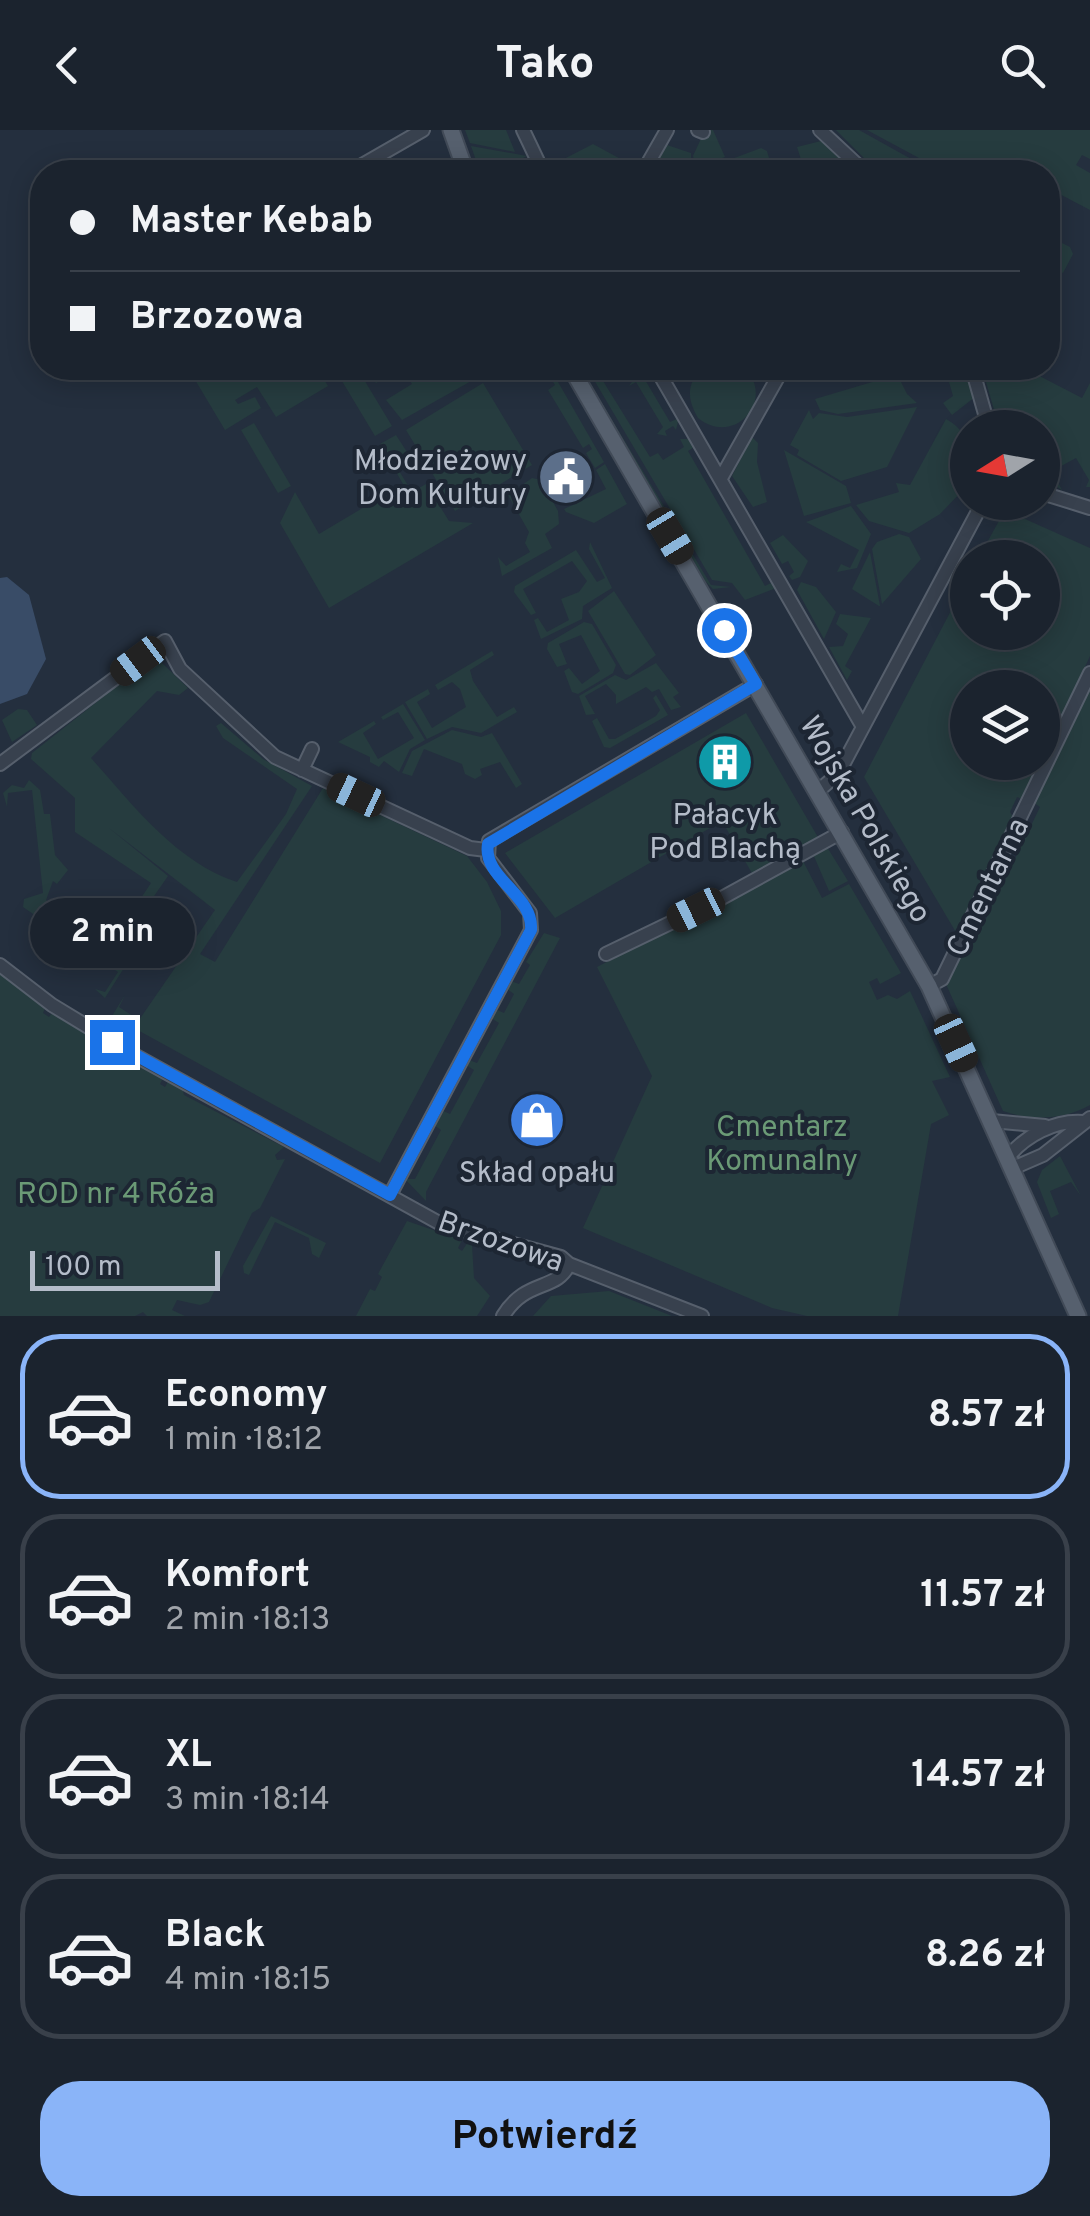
<!DOCTYPE html>
<html lang="pl">
<meta charset="utf-8">
<style>
:root{--surface:#1b232e;--page:#282f3a;--text:#f1f3f6;--muted:#a0a4aa;--line:#39404a;--accent:#8ab4f8}
body{margin:0;font-family:Overpass,sans-serif;background:var(--page);color:var(--text);height:100vh;display:flex;flex-direction:column;font-size:38px;white-space:nowrap}
*{box-sizing:border-box;margin:0}
p{font-size:32px;color:var(--muted)}
.icon{flex:none;width:55px;height:55px;fill:none;stroke:currentColor;stroke-width:2;stroke-linecap:round;stroke-linejoin:round}
.map{position:relative;height:1186px;overflow:hidden}
.details{display:flex;flex-direction:column;background:var(--surface);flex:1}
.details>*{flex:none}
.guide{position:absolute;left:30px;top:30px;width:1030px;height:220px;border-radius:40px;box-shadow:0 5px 25px #0003,0 0 0 2px var(--line);display:grid;align-content:center;height:220px;padding:0 40px;background:var(--surface)}
.needle{width:65px;rotate:259deg}
.fabs{position:absolute;left:950px;top:280px;display:grid;gap:20px}
.fabs a{display:grid;place-items:center;width:110px;height:110px;border-radius:50%;background:var(--surface);box-shadow:0 5px 25px #0003,0 0 0 2px var(--line);font-size:50px}
.scale{position:absolute;left:30px;bottom:25px;width:190px;box-sizing:border-box;padding-left:10px;border:5px solid #b4bcc9;border-top:0;font-size:28px;line-height:35px;white-space:nowrap;color:#b4bcc9;-webkit-text-stroke:8px #1d2633;paint-order:stroke}
.end{position:absolute;width:45px;height:45px;margin:-22px;border:12px solid #1a73e8;background:#fff;box-shadow:0 0 0 5px #fff}
.from{border-radius:50%}
.bubble{position:absolute;height:70px;border-radius:35px;background:var(--surface);box-shadow:0 5px 25px #0003,0 0 0 2px var(--line);font-size:32px;font-weight:700;line-height:70px;text-align:center}
.car{position:absolute;width:30px;height:60px;margin:-30px -15px;border-radius:12px;box-shadow:0 0 8px 2px #0007;background:linear-gradient(#222 24%,#8ab4d8 0 40%,#222 0 76%,#8ab4d8 0 86%,#222 0)}
.guide b{display:flex;align-items:center;gap:35px;height:95px;font-size:38px}
.guide b+b{border-top:2px solid var(--line)}
.guide i{width:25px;height:25px;background:var(--text)}
ul{padding:18px 0 0;list-style:none}
li{display:flex;align-items:center;gap:30px;height:165px;margin:0 20px 15px;padding:0 20px;border:5px solid var(--line);border-radius:40px}
li div{flex:1}
li b{display:block;font-size:38px}
li em{font-style:normal;font-weight:700}
li.active{border-color:var(--accent)}
li>.icon{width:90px;height:90px;stroke-width:1.5}
.button{display:flex;gap:20px;margin-top:auto;padding:20px 40px}
.button a{flex:1;height:115px;border-radius:40px;background:var(--accent);color:#111;font-size:40px;font-weight:700;line-height:115px;text-align:center}
header{display:flex;justify-content:space-between;align-items:center;height:130px;padding:0 40px;background:var(--surface);font-size:45px;font-weight:700}
.map>svg:first-child{display:block}
.green{fill:#263c3f}
.water{fill:#394c67}
.lines{fill:none;stroke-linecap:round;stroke-linejoin:round}
.minor-casing{stroke:#565f6c;stroke-width:16}
.major-casing{stroke:#414a57;stroke-width:19}
.minor{stroke:#38414e;stroke-width:12}
.major{stroke:#56606e;stroke-width:15}
.route{stroke:#1a73e8;stroke-width:12}
.labels{text-anchor:middle;stroke-width:8;stroke-linejoin:round;paint-order:stroke}
.poi-label{font-size:30px;fill:#b4bcc9;stroke:#1d2633}
.street-label{font-size:30px;fill:#b4bcc9;stroke:#1d2633}
.park-label{font-size:30px;fill:#6b9a76;stroke:#1d2633}
</style>
<header><svg class="icon" aria-label="back" viewBox="0 0 24 24"><path d="M15 5l-7 7 7 7"/></svg>Tako<svg class="icon" aria-label="search" viewBox="0 0 24 24"><circle cx="10" cy="10" r="6"/><path d="M15 15l6 6"/></svg></header>
<div class="map">
<svg width="1090" height="1186" viewBox="0 0 1090 1186">
<rect width="100%" height="100%" fill="#242f3e"/>
<path class="green" d="M465,0H506L515,22L470,13Z
M705,0H713L725,27L703,35L701,31L696,38L693,26Z
M836,0H859L922,35V42H878Z
M867,0H1090V29L1082,25L1076,35L1090,43V80L1050,59L1048,63V42H945Z
M821,11L838,26L841,42H805L797,17Z
M593,14L639,39V42H559L562,30Z
M664,14L691,23V39L664,42L650,39Z
M471,16L527,26L519,30L524,42H480Z
M761,18L767,21L773,42H734L729,30Z
M1048,106L1070,117L1073,124L1063,143L1048,135Z
M188,238H317L328,256L276,287L257,257L235,270L238,274L255,267L261,278L225,300Z
M357,238L392,296L375,306L339,246Z
M366,238H479L473,250L402,290L386,270L412,254L402,238L376,253Z
M544,238H550L604,332L595,338L586,323L592,319L589,314L583,318L548,260L555,255Z
M581,238L711,455L731,457L713,459L705,451Z
M587,238H595L650,327L658,323L663,330L684,317L680,309H691L696,316L688,321L765,456L773,452L776,458L745,470L732,453L712,450Z
M618,238H638L670,292L679,288L676,300L673,296L665,301L667,306L657,304L663,297L636,252L629,256L634,249L627,238L619,242Z
M703,238H745C776,271 734,317 698,288C687,269 686,253 703,238Z
M876,238H894L907,264L917,273L838,284L820,280L815,269L879,250Z
M945,238H967L975,267L952,285L943,273L953,266Z
M982,238H1024L1082,268L1090,253V357H1086L1089,350L1076,328L1052,341L1062,360L1043,348L1042,298L999,297Z
M483,253L532,335L455,381L406,300Z
M917,277L887,337L841,351L797,325L799,320L790,315L809,280L813,289L819,283L847,287Z
M946,289C974,304 968,327 967,356L940,384L909,403L869,391L856,375L899,362L896,353L910,355Z
M254,293L291,356L278,363L241,300Z
M396,305L407,322L393,331L412,362L426,354L449,391L473,393L329,478L280,393L295,362L319,404L403,354L380,314Z
M752,307L758,313L757,332L767,372L753,377L732,346Z
M784,320L846,356L851,373L804,386Z
M605,334L627,374L594,393L566,382L564,379L606,359L596,340Z
M532,348L541,350L558,381L559,394L545,404L552,418L502,446L498,427L506,436L530,422L525,413L529,402L508,365Z
M851,376L871,404L857,438L837,442L841,434L850,438L859,420L806,392Z
M1005,380L1090,418V526L1043,626L1042,558H968V632L1039,633L1022,669L1017,667L1010,682L1013,687L957,804L864,647L967,450L968,502H1042V428L979,427Z
M899,404L909,407L921,429L882,474L872,419L877,412Z
M783,405L808,431L800,447L792,450L789,446L794,442L788,431L782,434L770,413Z
M590,412L612,458L583,476L582,489L541,509L534,490L538,488L547,502L569,490L561,469L579,462L587,451L572,431L523,459L536,483L531,485L514,462L515,456L576,420L597,452L605,448L589,419Z
M870,422L880,476H879L852,459Z
M801,452L816,457L836,482L824,509L797,460Z
M614,461L656,525L630,545L625,544L588,481Z
M840,484L871,488L845,536L852,541L847,550L829,517L843,516L848,504L836,494Z
M584,492L592,494L616,535L613,543L578,564L572,562L564,541L569,538L582,554L600,541L581,505L559,514L567,534L557,537L547,519L548,513Z
M492,521L494,525L470,540L473,551L497,587L514,577L517,582L481,603L452,597L427,609L405,572L428,559L430,564L417,572L432,598L466,577L460,559L452,552L438,560L435,555Z
M150,530L162,533L188,558L179,565L157,561L91,628C133,675 176,732 237,752L286,684L297,659L223,608L216,596L221,593L263,629L312,656L200,824L215,832L323,658L467,726L487,752L501,781V805L380,1033L112,886L125,865L119,877L139,890L215,780L109,698L168,746L143,782L125,769L137,774L151,753L75,702V668L31,629L32,623Z
M656,533L679,563L673,567L681,577L671,580L659,559L652,562L646,557L616,574V565L606,554L585,566L595,584L586,585L579,566L615,545L626,550Z
M1090,556V975C1064,990 1031,991 1003,981L946,854L975,792L983,795L992,776L985,772L988,765L996,768L1040,677L1033,672Z
M656,565L668,585L610,618L604,617L592,591L597,588L609,609H615L656,586L660,580L653,568Z
M403,574L425,610L410,619L399,642L384,631L379,637L370,632V627L338,612L374,591L376,594L363,603L378,629L414,608L398,582L383,590L381,587Z
M18,579L27,580L37,595L12,612L2,590Z
M746,583L819,709L753,745L722,691L555,788L505,723Z
M452,600L481,607L492,603L522,654L516,658L500,632L480,639L482,645L475,649L465,644L462,634L424,619L412,646L402,643L412,621Z
M29,650L40,660L44,684H50L55,725L68,740L57,754L53,751L46,770L129,830L105,868L95,859L105,862L118,842L23,777L24,769L43,763L32,660L8,663L7,677L3,663L12,655L24,658Z
M827,717L848,751L829,761L813,724Z
M803,731L822,768L849,754L901,843L880,854L877,848L869,852L877,870L888,865L897,869L910,861L950,947L932,951L949,985L931,994L898,1186H807L772,1178L583,1098L652,946L597,837Z
M544,803L560,808L426,1062V1071L405,1049H415L441,1000L434,995L441,980L450,984L474,940L466,935L469,930L477,933L499,893L491,888L495,879L504,883L514,864L507,859L511,851L519,854L530,835L526,832Z
M0,843L45,878L43,883L49,887L52,883L163,948L160,954L165,957L169,950L182,957L184,965L284,1017L275,1025L277,1030L285,1029L260,1078L252,1083L209,1172L200,1175L177,1170L172,1180L185,1186H147L143,1182L135,1186H0Z
M1060,1026L1081,1066L1071,1052L1050,1061L1059,1084L1051,1088L1037,1052L1042,1040Z
M271,1086L326,1113L319,1128L312,1124L309,1108L275,1092L249,1145L244,1143L243,1136Z
M407,1091L462,1110L458,1118L462,1121L468,1112L472,1115L474,1148L490,1166L477,1186H356L370,1159L375,1161L382,1147L378,1144Z
M609,1161L672,1186H533L551,1166Z"/>
<path class="water" d="M7,447L29,465L46,529L27,564L0,574V448Z"/>
<g class="lines">
<g class="minor-casing">
<path id="minor" d="M523,0L543,42
M698,0L703,2
M820,0L865,42
M350,42L423,0
M643,42L667,0
M656,238L863,597
M972,238L989,298
M721,348L783,238
M1042,363L1090,378
M0,634L165,511L180,539L275,627L470,718L486,720
M302,640L312,619
M818,661L838,644L983,372
M606,824L720,769L842,702
M0,835L52,875L136,926L441,1094L561,1127L569,1134L702,1186
M929,856L942,849L1090,543
M992,991L1045,996
M1008,1027C1025,1006 1054,990 1083,992
M1013,1038L1043,1025L1090,988
M390,1065L531,800L530,783L488,728L489,711L756,554
M503,1186C526,1148 557,1162 569,1134"/>
</g>
<g class="major-casing">
<path id="major" d="M451,0L466,42
M571,238L929,856L1078,1186"/>
</g>
<use href="#minor" class="minor"/>
<use href="#major" class="major"/>
</g>
<g class="lines">
<path class="route" d="M112,912L390,1065L531,800C534,765 482,748 488,714L756,554L724,500"/>
</g>
<defs>
<g id="civic-disc" transform="scale(2.875)"><circle r="9.5" fill="#5c6f8a" stroke="#1d2633"/><path d="M-.6-6.5H3V-4.5H.6V-3L4-1V1h2V6H-6V1h2V-1L-.6-3ZM-1.2 2.5V6h2.4V2.5Z" fill="#fff"/></g>
<g id="building-disc" transform="scale(2.875)"><circle r="9.5" fill="#0f9aa8" stroke="#1d2633"/><path d="M-4-6H4V6H1V3H-1V6H-4ZM-2.5-4.3h1.7v1.8h-1.7ZM.8-4.3h1.7v1.8H.8ZM-2.5-1h1.7V.8h-1.7ZM.8-1h1.7V.8H.8Z" fill="#fff"/></g>
<g id="shop-disc" transform="scale(2.875)"><circle r="9.5" fill="#3f7fe0" stroke="#1d2633"/><path d="M-5-2.5h2.3a2.7 3.5 0 0 1 5.4 0H5L5.5 6h-11ZM-1.5-2.5h3a1.5 2.3 0 0 0-3 0Z" fill="#fff"/></g>
</defs>
<g fill-rule="evenodd">
<use href="#civic-disc" x="566" y="347"/>
<use href="#building-disc" x="725" y="632"/>
<use href="#shop-disc" x="537" y="990"/>
</g>
<g class="labels">
<g class="poi-label">
<text x="527" y="340" text-anchor="end">Młodzieżowy<tspan x="527" dy="34">Dom Kultury</tspan></text>
<text x="725" y="694">Pałacyk<tspan x="725" dy="34">Pod Blachą</tspan></text>
<text x="537" y="1052">Skład opału</text>
</g>
<g class="street-label">
<text transform="translate(866 689) rotate(60)" y="10">Wojska Polskiego</text>
<text transform="translate(987 757) rotate(-64)" y="10">Cmentarna</text>
<text transform="translate(501 1111) rotate(19)" y="10">Brzozowa</text>
</g>
<g class="park-label">
<text x="782" y="1006">Cmentarz<tspan x="782" dy="34">Komunalny</tspan></text>
<text x="116" y="1073">ROD nr 4 Róża</text>
</g>
</g>
</svg>
<div class="fabs">
<a><svg class="needle" viewBox="-14 -14 28 28"><path d="M0-13l5 13h-10z" fill="#e53935"/><path d="M0 13l5-13h-10z" fill="#a0a4aa"/></svg></a>
<a><svg class="icon" aria-label="locate" viewBox="0 0 24 24"><circle cx="12" cy="12" r="6"/><path d="M12 2v4M12 18v4M2 12h4M18 12h4"/></svg></a>
<a><svg class="icon" aria-label="layers" viewBox="0 0 24 24"><path d="M12 4l9 5-9 5-9-5zM3 14l9 5 9-5"/></svg></a>
</div>
<div class="scale">100 m</div>
<i class="end from" style="left:724px;top:500px"></i>
<i class="end" style="left:112px;top:912px"></i>
<div class="bubble" style="left:30px;top:768px;width:165px">2 min</div>
<i class="car" style="left:670px;top:406px;rotate:149deg"></i>
<i class="car" style="left:138px;top:531px;rotate:233deg"></i>
<i class="car" style="left:356px;top:665px;rotate:295deg"></i>
<i class="car" style="left:696px;top:780px;rotate:244deg"></i>
<i class="car" style="left:956px;top:913px;rotate:155deg"></i>
<div class="guide">
<b><i class="from"></i>Master Kebab</b>
<b><i></i>Brzozowa</b>
</div>
</div>
<section class="details">
<ul>
<li class="active"><svg class="icon" aria-label="car" viewBox="0 0 24 24"><path d="M5 17H2v-5l4-1 3-4h7l3 4 3 1v5h-3M9 17h6M6 11h13"/><circle cx="7" cy="17" r="2"/><circle cx="17" cy="17" r="2"/></svg><div><b>Economy</b><p>1 min · 18:12</p></div><em>8.57 zł</em></li>
<li><svg class="icon" aria-label="car" viewBox="0 0 24 24"><path d="M5 17H2v-5l4-1 3-4h7l3 4 3 1v5h-3M9 17h6M6 11h13"/><circle cx="7" cy="17" r="2"/><circle cx="17" cy="17" r="2"/></svg><div><b>Komfort</b><p>2 min · 18:13</p></div><em>11.57 zł</em></li>
<li><svg class="icon" aria-label="car" viewBox="0 0 24 24"><path d="M5 17H2v-5l4-1 3-4h7l3 4 3 1v5h-3M9 17h6M6 11h13"/><circle cx="7" cy="17" r="2"/><circle cx="17" cy="17" r="2"/></svg><div><b>XL</b><p>3 min · 18:14</p></div><em>14.57 zł</em></li>
<li><svg class="icon" aria-label="car" viewBox="0 0 24 24"><path d="M5 17H2v-5l4-1 3-4h7l3 4 3 1v5h-3M9 17h6M6 11h13"/><circle cx="7" cy="17" r="2"/><circle cx="17" cy="17" r="2"/></svg><div><b>Black</b><p>4 min · 18:15</p></div><em>8.26 zł</em></li>
</ul>
<div class="button"><a>Potwierdź</a></div>
</section>
